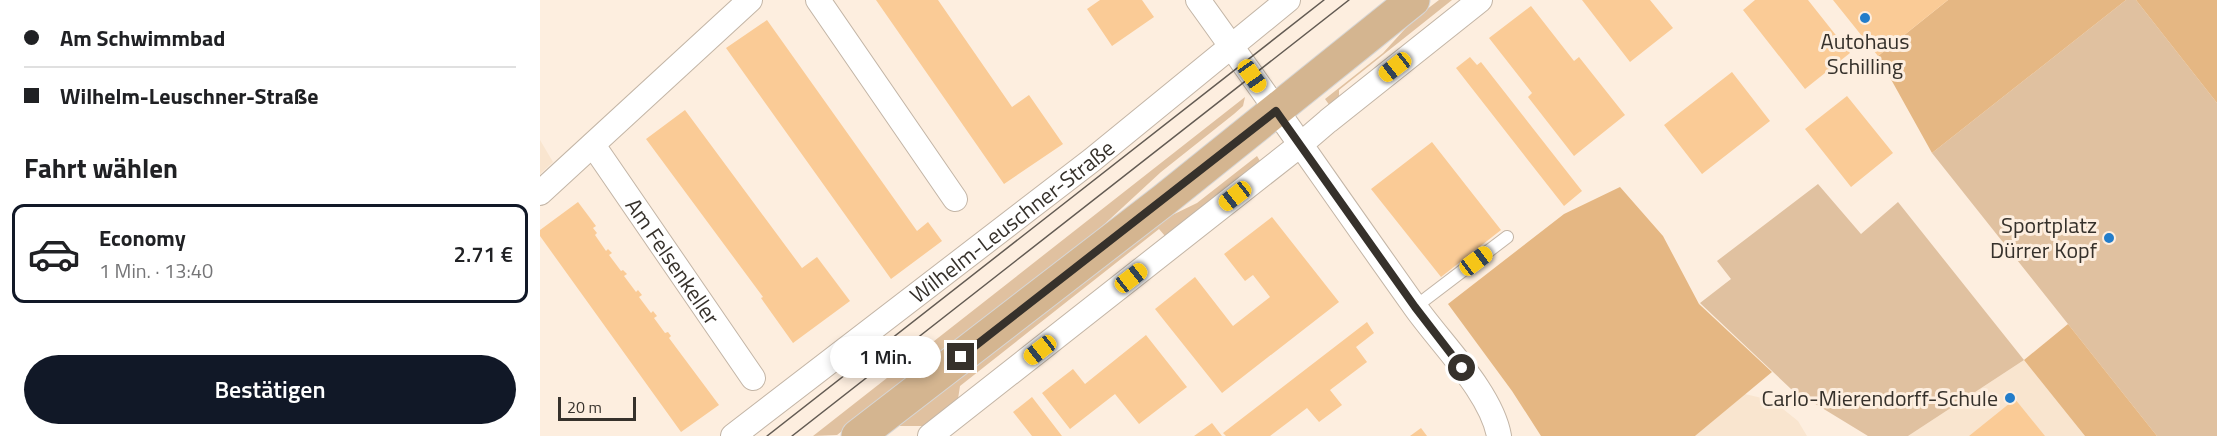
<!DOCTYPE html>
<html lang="de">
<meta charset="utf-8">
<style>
:root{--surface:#fff;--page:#f2f2f2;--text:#202124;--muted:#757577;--line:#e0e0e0;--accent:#111827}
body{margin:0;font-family:"Titillium Web",sans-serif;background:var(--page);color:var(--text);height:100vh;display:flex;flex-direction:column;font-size:22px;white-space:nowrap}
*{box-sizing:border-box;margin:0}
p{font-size:20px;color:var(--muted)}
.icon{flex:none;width:33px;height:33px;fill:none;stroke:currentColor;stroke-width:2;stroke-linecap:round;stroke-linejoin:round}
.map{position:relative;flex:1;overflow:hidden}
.side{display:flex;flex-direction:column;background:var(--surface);width:540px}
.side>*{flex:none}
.banner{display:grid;align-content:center;height:132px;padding:0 24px;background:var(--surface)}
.scale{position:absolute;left:18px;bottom:15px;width:78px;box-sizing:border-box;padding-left:6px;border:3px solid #36312b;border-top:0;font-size:16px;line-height:21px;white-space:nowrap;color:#36312b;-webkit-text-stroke:4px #fdeedf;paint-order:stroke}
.end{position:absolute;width:27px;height:27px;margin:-14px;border:8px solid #36312b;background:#fff;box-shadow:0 0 0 3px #fff}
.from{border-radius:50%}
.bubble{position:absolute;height:42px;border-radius:21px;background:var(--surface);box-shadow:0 3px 9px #0003;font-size:20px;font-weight:600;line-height:42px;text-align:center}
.car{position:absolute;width:18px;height:36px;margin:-18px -9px;border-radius:8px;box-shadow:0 0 4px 2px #0007;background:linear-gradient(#f5c518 24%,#345 0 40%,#f5c518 0 76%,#345 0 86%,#f5c518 0)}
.banner b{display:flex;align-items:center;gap:21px;height:57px;font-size:22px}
.banner b+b{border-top:2px solid var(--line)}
.banner i{width:15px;height:15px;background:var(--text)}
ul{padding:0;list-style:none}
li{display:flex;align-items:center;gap:18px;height:99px;margin:0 12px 9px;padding:0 12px;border:3px solid transparent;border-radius:12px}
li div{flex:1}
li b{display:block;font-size:22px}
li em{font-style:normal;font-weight:600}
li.active{border-color:var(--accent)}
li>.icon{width:54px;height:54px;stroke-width:1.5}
h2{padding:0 24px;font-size:27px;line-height:72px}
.primary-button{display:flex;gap:12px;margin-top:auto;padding:12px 24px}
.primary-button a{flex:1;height:69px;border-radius:36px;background:var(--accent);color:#fff;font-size:24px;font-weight:600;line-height:69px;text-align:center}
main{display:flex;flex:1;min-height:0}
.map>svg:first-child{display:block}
.built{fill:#f9e5cf}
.green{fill:#e0c1a0}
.forest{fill:#e5b783}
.building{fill:#facb96}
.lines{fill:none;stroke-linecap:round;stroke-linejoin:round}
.lane-casing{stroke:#c3b5a6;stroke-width:14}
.street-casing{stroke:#c3b5a6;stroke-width:26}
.primary-casing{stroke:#d7d6d5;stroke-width:35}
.lane{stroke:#fff;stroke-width:12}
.street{stroke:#fff;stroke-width:24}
.primary{stroke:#d4b590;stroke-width:33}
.tram{stroke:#635b53;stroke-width:1.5}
.route{stroke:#36312b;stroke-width:8}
.poi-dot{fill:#237dca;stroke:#fdeedf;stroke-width:2}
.labels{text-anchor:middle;stroke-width:6;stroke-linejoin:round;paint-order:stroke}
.poi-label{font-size:22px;fill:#36312b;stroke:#fdeedf;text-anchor:end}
.street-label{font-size:22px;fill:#36312b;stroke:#fdeedf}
</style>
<main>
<section class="side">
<div class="banner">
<b><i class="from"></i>Am Schwimmbad</b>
<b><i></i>Wilhelm-Leuschner-Straße</b>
</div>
<h2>Fahrt wählen</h2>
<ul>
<li class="active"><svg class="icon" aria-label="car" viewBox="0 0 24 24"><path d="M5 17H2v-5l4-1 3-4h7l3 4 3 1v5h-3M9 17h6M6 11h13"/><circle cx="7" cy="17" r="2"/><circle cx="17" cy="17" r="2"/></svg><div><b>Economy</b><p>1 Min. · 13:40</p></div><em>2.71 €</em></li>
</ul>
<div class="primary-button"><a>Bestätigen</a></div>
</section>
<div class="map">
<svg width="1677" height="436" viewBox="0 0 1677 436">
<rect width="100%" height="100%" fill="#fdeedf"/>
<path class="built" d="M0,140L13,162L0,174Z
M1484,360L1545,436H1368Z
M1205,394L1226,399L1243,409L1258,421L1267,436H1155Z"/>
<path class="green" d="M899,0H912L799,90V99L790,106L785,99L843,53L874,19Z
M1586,0H1596L1677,103V436H1617L1392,153Z
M705,97L703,106L694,114L621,172L544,243L297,435L273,436Z
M717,156L720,161L625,236L619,229L420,386L418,399L383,426H352L622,220L657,203Z
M1278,184L1321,234L1358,202L1484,360L1368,436H1328L1251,389L1160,303L1191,279L1177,261Z"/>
<path class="forest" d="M1408,0H1586L1392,153L1338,56Z
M1596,0H1677V103Z
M1080,187L1123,236L1159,304L1232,372L1155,436H1001L972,391L908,304L1024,214Z
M1528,324L1617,436H1545L1484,360Z"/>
<path class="building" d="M336,0H398L472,107L489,95L523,144L464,184Z
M560,0H602L614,17L572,46L547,9Z
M1042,0H1110L1133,28L1090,62Z
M1215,0H1268L1310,53L1265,89L1203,10Z
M1293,0H1408L1338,56Z
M991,6L1034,61L1039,57L1085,115L1034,156L988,97L992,93L949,38Z
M227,20L377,231L388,222L402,241L351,279L186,48Z
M930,57L937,65L941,62L1042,191L1024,206L916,68Z
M1192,72L1230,121L1162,174L1124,125Z
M1307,96L1353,153L1311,187L1265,129Z
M145,110L262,268L277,257L310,301L253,343L221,298L223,297L106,139Z
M892,142L961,230L901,277L831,189Z
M38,202L56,226L53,228L57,233L55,235L66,251L68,249L72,253L69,255L81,271L83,270L87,274L84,276L96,292L98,290L102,295L99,297L111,313L113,311L117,316L114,318L125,333L128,332L131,336L129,338L179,405L141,432L0,236V230Z
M732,217L799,302L682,393L615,309L655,277L693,326L730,297L713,275L705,281L684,254Z
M827,322L834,333L816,347L827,362L790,390L802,405L779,422L767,408L730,436H686L683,433Z
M606,335L647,387L599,424L575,394L530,429L502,393L533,369L545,384Z
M492,397L522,436H492L473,412Z
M1475,399L1505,436H1429Z
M672,423L682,436H654Z
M881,428L887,436H870Z"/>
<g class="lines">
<g class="lane-casing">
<path id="lane" d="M875,307L967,237"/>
</g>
<g class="street-casing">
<g id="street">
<path d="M278,0L415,199"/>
<path d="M658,0C731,101 801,203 873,304C899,342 951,391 959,436"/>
<path id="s1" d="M53,145L213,378"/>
<path d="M0,193L210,0"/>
<path id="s2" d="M193,436L552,160L748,0"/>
<path d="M390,436L760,145L788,121L940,0"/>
</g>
</g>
<g class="primary-casing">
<path id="primary" d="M318,436L624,200L873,0"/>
</g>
<use href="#lane" class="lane"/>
<use href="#street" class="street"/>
<use href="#primary" class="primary"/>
<path class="tram" d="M227,436L784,0
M252,436L809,0"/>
</g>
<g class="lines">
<path class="route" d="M421,357L736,111L875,307L922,368"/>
</g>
<g class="poi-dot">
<circle cx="1325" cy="18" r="6"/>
<circle cx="1569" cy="238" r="6"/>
<circle cx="1470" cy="398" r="6"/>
</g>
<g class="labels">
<g class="poi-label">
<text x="1325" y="49" text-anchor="middle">Autohaus<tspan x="1325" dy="25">Schilling</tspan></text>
<text x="1557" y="233">Sportplatz<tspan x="1557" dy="25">Dürrer Kopf</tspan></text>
<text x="1458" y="406">Carlo-Mierendorff-Schule</text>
</g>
<g class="street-label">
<text dy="8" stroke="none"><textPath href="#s2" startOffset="352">Wilhelm-Leuschner-Straße</textPath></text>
<text dy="8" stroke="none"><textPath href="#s1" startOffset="141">Am Felsenkeller</textPath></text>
</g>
</g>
</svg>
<div class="scale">20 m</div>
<i class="end from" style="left:922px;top:368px"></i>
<i class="end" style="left:421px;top:357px"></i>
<div class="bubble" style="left:290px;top:336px;width:111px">1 Min.</div>
<i class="car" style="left:855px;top:67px;rotate:232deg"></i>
<i class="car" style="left:712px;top:76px;rotate:145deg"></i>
<i class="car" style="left:695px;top:196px;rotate:232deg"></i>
<i class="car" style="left:936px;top:261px;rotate:53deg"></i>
<i class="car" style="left:591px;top:278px;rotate:52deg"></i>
<i class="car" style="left:500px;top:350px;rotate:232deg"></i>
</div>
</main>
